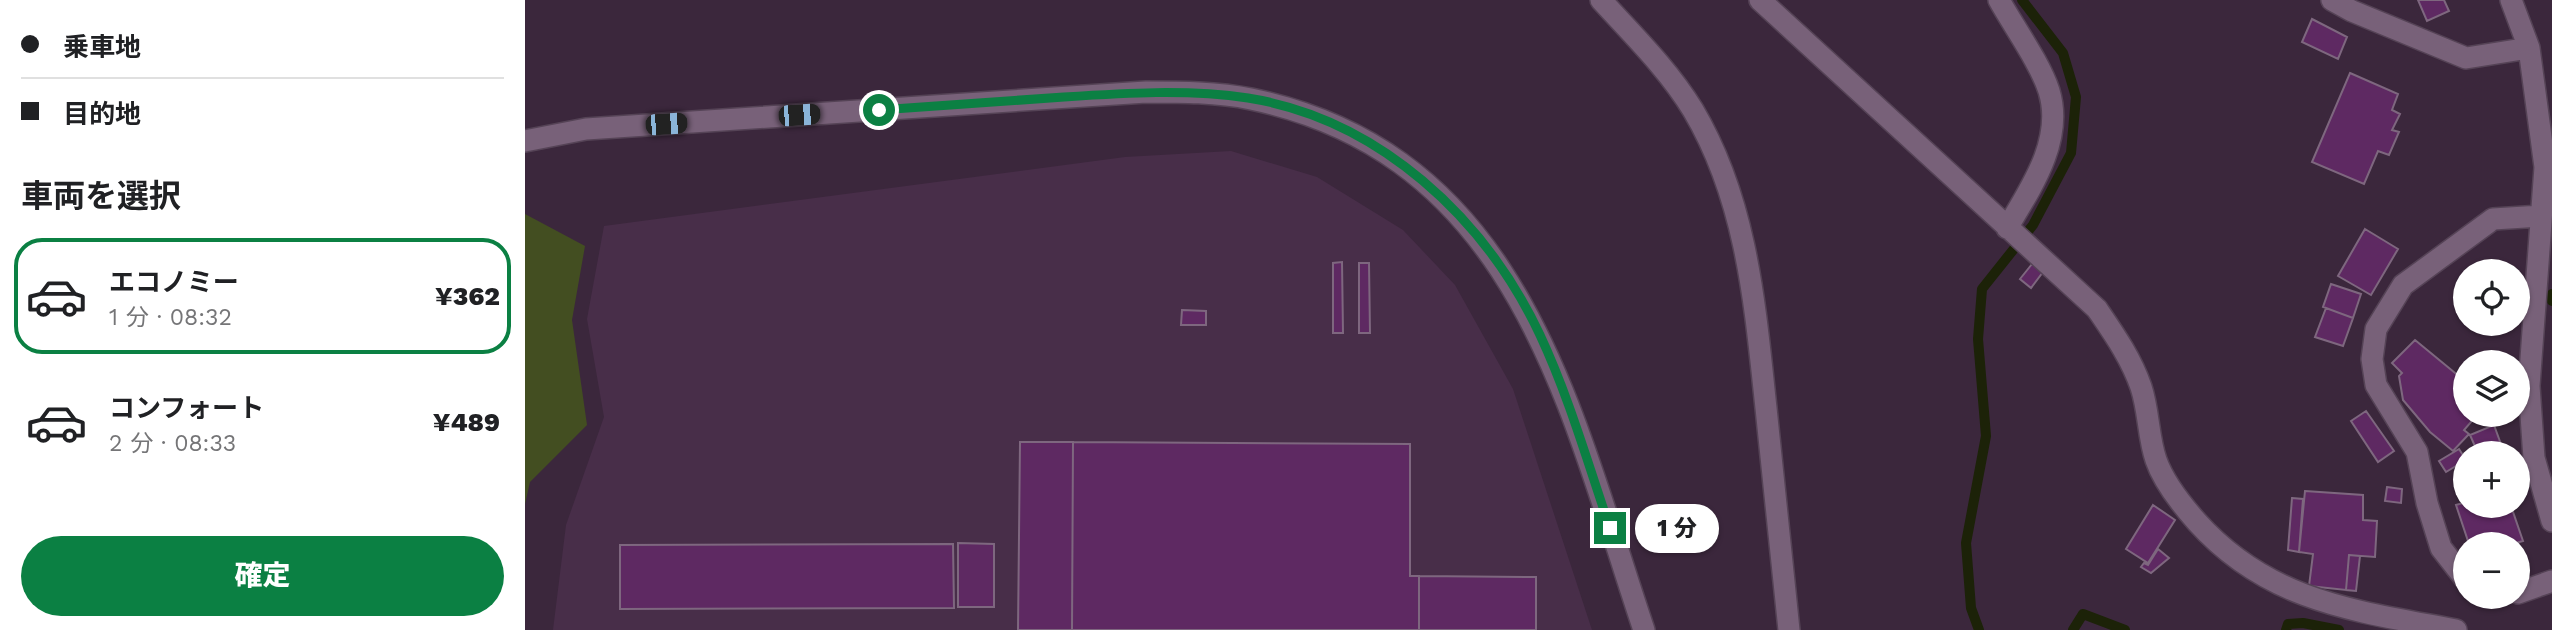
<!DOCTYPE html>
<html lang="ja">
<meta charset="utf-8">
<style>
:root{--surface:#fff;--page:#f6f6f6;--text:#202124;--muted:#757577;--line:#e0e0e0;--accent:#0b8043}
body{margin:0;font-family:"Work Sans","Noto Sans JP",sans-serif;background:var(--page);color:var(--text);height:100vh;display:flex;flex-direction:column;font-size:26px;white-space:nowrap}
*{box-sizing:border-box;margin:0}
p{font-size:23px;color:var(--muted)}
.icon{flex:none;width:38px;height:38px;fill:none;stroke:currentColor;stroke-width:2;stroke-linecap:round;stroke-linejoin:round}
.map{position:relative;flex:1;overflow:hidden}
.sheet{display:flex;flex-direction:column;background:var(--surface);width:525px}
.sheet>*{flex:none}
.top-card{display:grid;align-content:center;height:154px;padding:0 21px;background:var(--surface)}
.tools{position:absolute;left:1928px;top:259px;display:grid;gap:14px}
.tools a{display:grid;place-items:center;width:77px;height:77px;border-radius:50%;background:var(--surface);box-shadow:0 2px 5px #0004;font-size:35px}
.end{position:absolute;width:32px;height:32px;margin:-16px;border:9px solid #0b8043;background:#fff;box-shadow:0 0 0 4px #fff}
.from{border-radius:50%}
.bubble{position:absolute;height:49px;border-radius:24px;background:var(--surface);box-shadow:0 2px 5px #0004;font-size:23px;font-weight:800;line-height:49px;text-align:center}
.car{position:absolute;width:21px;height:42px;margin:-21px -10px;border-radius:9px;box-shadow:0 0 5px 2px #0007;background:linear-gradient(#222 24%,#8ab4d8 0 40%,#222 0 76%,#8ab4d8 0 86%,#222 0)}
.top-card b{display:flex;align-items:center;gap:24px;height:66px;font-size:26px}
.top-card b+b{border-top:2px solid var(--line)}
.top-card i{width:18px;height:18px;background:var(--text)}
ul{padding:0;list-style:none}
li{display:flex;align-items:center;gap:21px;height:116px;margin:0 14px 10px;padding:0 7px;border:4px solid transparent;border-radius:28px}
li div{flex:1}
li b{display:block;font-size:26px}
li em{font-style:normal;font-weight:800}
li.current{border-color:var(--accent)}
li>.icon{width:63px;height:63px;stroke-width:1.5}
h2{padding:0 21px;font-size:32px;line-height:84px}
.action{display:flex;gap:14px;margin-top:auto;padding:14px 21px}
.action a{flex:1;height:80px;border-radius:42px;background:var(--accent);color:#fff;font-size:28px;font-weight:800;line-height:80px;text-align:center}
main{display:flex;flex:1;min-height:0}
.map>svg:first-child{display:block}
.built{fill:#482e49}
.green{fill:#434e21}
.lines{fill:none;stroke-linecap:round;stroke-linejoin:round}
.stream{stroke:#1c2208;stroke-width:10}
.building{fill:#5e2962;stroke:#7e677f;stroke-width:2}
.minor-casing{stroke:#554356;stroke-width:24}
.minor{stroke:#786179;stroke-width:21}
.route{stroke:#0b8043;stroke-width:9}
</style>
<main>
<section class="sheet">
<div class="top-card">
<b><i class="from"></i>乗車地</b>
<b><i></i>目的地</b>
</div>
<h2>車両を選択</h2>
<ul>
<li class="current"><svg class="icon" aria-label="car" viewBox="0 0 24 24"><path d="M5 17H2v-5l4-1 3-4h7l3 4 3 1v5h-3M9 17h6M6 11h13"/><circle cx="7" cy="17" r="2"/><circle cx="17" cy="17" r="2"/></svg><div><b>エコノミー</b><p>1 分 · 08:32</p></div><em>¥362</em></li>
<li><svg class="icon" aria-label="car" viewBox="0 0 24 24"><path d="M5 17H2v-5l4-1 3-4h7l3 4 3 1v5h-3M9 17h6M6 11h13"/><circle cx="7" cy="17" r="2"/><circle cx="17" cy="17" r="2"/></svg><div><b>コンフォート</b><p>2 分 · 08:33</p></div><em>¥489</em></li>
</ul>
<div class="action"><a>確定</a></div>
</section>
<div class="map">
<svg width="2027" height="630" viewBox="0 0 2027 630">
<rect width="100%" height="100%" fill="#3b273c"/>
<path class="built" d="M706,151L792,177L878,230L930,285L988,389L1067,630H28L41,525L79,417L62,319L79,226L600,157Z"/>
<path class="green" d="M0,214L60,246L47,320L62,425L5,482L0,504Z"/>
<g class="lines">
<path class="stream" d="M2027,294V301
M1454,630L1446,608L1441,543L1461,436L1453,339L1457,289L1508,225L1546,153L1551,97L1538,53L1497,0
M1548,630L1558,614L1600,630
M1761,630L1763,624L1778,623L1814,630"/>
</g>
<path class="building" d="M1893,0H1919L1924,11L1902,21Z
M1787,19L1822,37L1813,59L1777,42Z
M1825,73L1873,94L1867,110L1875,114L1867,130L1874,132L1864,155L1853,151L1839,184L1787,162Z
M1840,229L1873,249L1846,295L1813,276Z
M817,262L818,333H808V263Z
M834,263H844L845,333H834Z
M1507,264L1518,272L1506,288L1495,279Z
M1806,284L1836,294L1828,318L1798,307Z
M1801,308L1828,318L1818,346L1790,337Z
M657,310L681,311V325H656Z
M1890,340L1941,382V415H1952L1939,430L1944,434L1928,451L1905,432L1878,400L1874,376L1877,373L1867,363Z
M1841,411L1869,451L1853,462L1826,421Z
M1969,425L1977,447L1953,453L1945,435Z
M495,442H548L547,630H493Z
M548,442L885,444V576H894V630H547Z
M1934,449L1941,460L1921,472L1914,461Z
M1862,487L1877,489L1876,503L1860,501Z
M1780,491L1838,495V520L1852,521L1850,557L1824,555L1821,590L1784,586L1788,554L1774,552Z
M1767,498L1778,499L1774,552L1763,550Z
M1941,502V506H1986L1998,541L1987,544H1944L1931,505Z
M1628,505L1650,520L1623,563L1601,549Z
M433,543L469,544V607H433Z
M428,544L429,608L95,609V545Z
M1633,549L1644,558L1626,573L1616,567L1619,563L1623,565Z
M1824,555L1835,556L1831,591L1821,590Z
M894,576L1011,577V630H894Z"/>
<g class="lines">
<g class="minor-casing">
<path id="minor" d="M1076,0C1108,35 1143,69 1168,110C1222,201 1230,305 1241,408C1248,482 1256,556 1264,630
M1235,0L1572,309C1589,334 1606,358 1616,387C1624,411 1623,437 1631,460C1639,483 1656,504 1672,522C1744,602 1831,611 1931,630
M1474,0C1489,27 1515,63 1524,91C1539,140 1506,188 1482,228
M1807,0L1827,11L1941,58L2004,48
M1986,0L2004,48L2020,167L2004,386L2009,458L2027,521
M0,141L61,129L621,92C656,92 692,92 726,99C995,155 1044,408 1119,630
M1941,580L1916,548L1902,503L1892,452L1851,385L1847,359L1851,329L1878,285L1968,219L2016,216
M1993,593L2027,581"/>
</g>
<use href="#minor" class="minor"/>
</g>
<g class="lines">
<path class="route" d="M354,110C416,106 477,101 539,97C600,93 662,89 723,98C854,119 960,218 1015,335C1044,397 1063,464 1085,528"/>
</g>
</svg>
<div class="tools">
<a><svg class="icon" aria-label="locate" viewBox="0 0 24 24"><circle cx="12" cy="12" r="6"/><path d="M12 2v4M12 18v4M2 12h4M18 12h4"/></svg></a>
<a><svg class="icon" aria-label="layers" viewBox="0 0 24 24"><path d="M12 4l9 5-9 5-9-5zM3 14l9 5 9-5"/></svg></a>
<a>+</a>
<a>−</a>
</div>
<i class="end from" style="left:354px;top:110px"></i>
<i class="end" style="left:1085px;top:528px"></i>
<div class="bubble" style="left:1110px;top:504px;width:84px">1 分</div>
<i class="car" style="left:274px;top:115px;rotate:86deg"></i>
<i class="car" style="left:141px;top:124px;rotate:86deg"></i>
</div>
</main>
